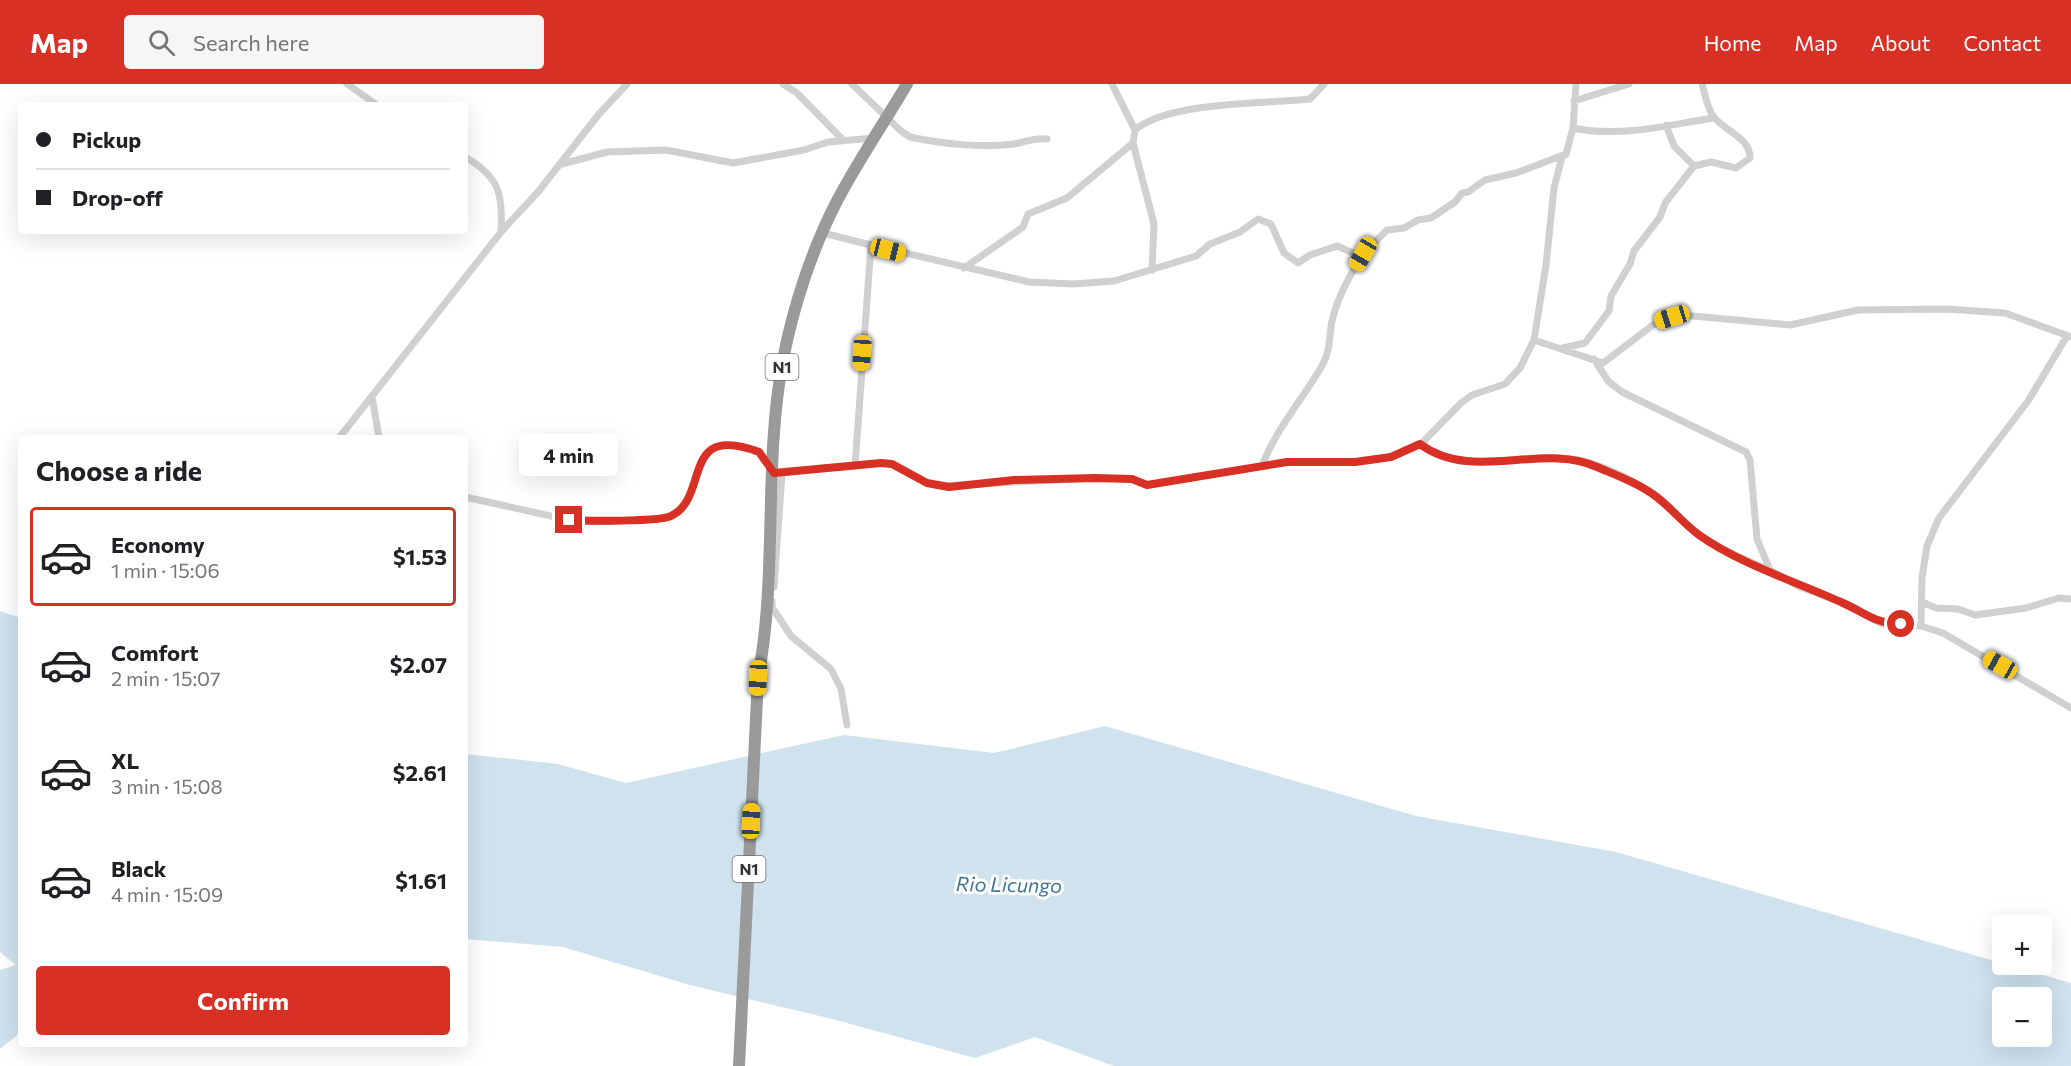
<!DOCTYPE html>
<meta charset="utf-8">
<style>
:root{--surface:#fff;--page:#f6f6f6;--text:#202124;--muted:#757577;--line:#e0e0e0;--accent:#d93025}
body{margin:0;font-family:Commissioner,sans-serif;background:var(--page);color:var(--text);height:100vh;display:flex;flex-direction:column;font-size:22px;white-space:nowrap}
*{box-sizing:border-box;margin:0}
p{font-size:20px;color:var(--muted)}
.icon{flex:none;width:33px;height:33px;fill:none;stroke:currentColor;stroke-width:2;stroke-linecap:round;stroke-linejoin:round}
.map{position:relative;flex:1;overflow:hidden}
.panel{position:absolute;left:18px;top:351px;width:450px;height:612px;display:flex;flex-direction:column;background:var(--surface);border-radius:6px;box-shadow:0 6px 24px #0002}
.panel>*{flex:none}
.top-card{position:absolute;left:18px;top:18px;width:450px;height:132px;border-radius:6px;box-shadow:0 6px 24px #0002;display:grid;align-content:center;height:132px;padding:0 18px;background:var(--surface)}
.controls{position:absolute;left:1992px;top:831px;display:grid;gap:12px}
.controls a{display:grid;place-items:center;width:60px;height:60px;border-radius:6px;background:var(--surface);box-shadow:0 6px 24px #0002;font-size:30px}
.end{position:absolute;width:27px;height:27px;margin:-14px;border:8px solid #d93025;background:#fff;box-shadow:0 0 0 3px #fff}
.from{border-radius:50%}
.bubble{position:absolute;height:42px;border-radius:6px;background:var(--surface);box-shadow:0 6px 24px #0002;font-size:20px;font-weight:700;line-height:42px;text-align:center}
.car{position:absolute;width:18px;height:36px;margin:-18px -9px;border-radius:8px;box-shadow:0 0 4px 2px #0007;background:linear-gradient(#f5c518 24%,#345 0 40%,#f5c518 0 76%,#345 0 86%,#f5c518 0)}
.top-card b{display:flex;align-items:center;gap:21px;height:57px;font-size:22px}
.top-card b+b{border-top:2px solid var(--line)}
.top-card i{width:15px;height:15px;background:var(--text)}
ul{padding:0;list-style:none}
li{display:flex;align-items:center;gap:18px;height:99px;margin:0 12px 9px;padding:0 6px;border:3px solid transparent;border-radius:6px}
li div{flex:1}
li b{display:block;font-size:22px}
li em{font-style:normal;font-weight:700}
li.selected{border-color:var(--accent)}
li>.icon{width:54px;height:54px;stroke-width:1.5}
h2{padding:0 18px;font-size:27px;line-height:72px}
.action{display:flex;gap:12px;margin-top:auto;padding:12px 18px}
.action a{flex:1;height:69px;border-radius:6px;background:var(--accent);color:#fff;font-size:24px;font-weight:700;line-height:69px;text-align:center}
header{display:flex;align-items:center;gap:36px;box-sizing:border-box;height:84px;padding:0 30px;background:var(--accent);color:#fff}
header strong{font-size:28px}
nav{display:flex;gap:33px;margin-inline-start:auto;font-size:21px}
.search{width:420px;height:54px;background:var(--page);display:flex;align-items:center;gap:15px;box-sizing:border-box;padding:0 21px;border-radius:6px;color:var(--muted);font-size:22px}
.map>svg:first-child{display:block}
.water{fill:#cfe2ee;fill-rule:evenodd}
.lines{fill:none;stroke-linecap:round;stroke-linejoin:round}
.street{stroke:#d0d0d0;stroke-width:7}
.highway{stroke:#9a9a9a;stroke-width:12}
.route{stroke:#d93025;stroke-width:8}
.labels{text-anchor:middle;stroke-width:6;stroke-linejoin:round;paint-order:stroke}
.shield{fill:#fff;stroke:#707070;stroke-width:1.5}
.shield-label{font-size:16px;font-weight:bold;fill:#333}
.water-label{font-size:20px;font-style:italic;fill:#3f7597;stroke:#fff}
</style>
<header>
<strong>Map</strong>
<div class="search"><svg class="icon" aria-label="search" viewBox="0 0 24 24"><circle cx="10" cy="10" r="6"/><path d="M15 15l6 6"/></svg>Search here</div>
<nav><a>Home</a><a>Map</a><a>About</a><a>Contact</a></nav>
</header>
<div class="map">
<svg width="2071" height="982" viewBox="0 0 2071 982">
<rect width="100%" height="100%" fill="#fff"/>
<path class="water" d="M0,527L21,534V948L0,965V886L16,881L0,868Z
M1105,642L1416,732L1616,768L2071,899V982H1114L1035,953L975,974L836,936L690,901L563,863L465,855V670L558,680L626,699L844,651L994,669ZM2002,914H2042V952H2002Z"/>
<g class="lines">
<path class="street" d="M347,0L377,21
M783,0L797,9L843,56
M852,0L901,47L910,53C942,60 982,64 1014,60C1026,58 1034,53 1047,55
M1112,0L1135,46
M1574,17L1629,0
M1666,41L1674,62L1694,82L1711,78L1736,84L1750,74C1751,54 1723,46 1713,32C1707,23 1705,10 1702,0
M1573,44C1620,54 1667,41 1714,34
M465,73C500,93 503,111 501,147
M562,80L607,68L666,66L733,79L804,66L828,58L874,54
M823,149L871,161
M964,184L1023,143L1028,130L1067,114L1133,59
M1152,186L1154,140L1133,59L1135,46C1169,17 1265,20 1310,15L1324,0
M1534,256L1546,181L1554,104L1562,73L1566,70L1573,44L1576,0
M1563,264L1585,259L1609,227L1611,212L1630,180L1634,167L1660,133L1665,119L1694,82
M1594,275L1608,297L1622,308L1746,368L1750,376L1757,455L1770,486L1798,502L1843,519L1882,540L1921,542L1943,549L2071,624
M372,312L379,354
M339,354L501,148L538,108L599,30L627,0
M1420,361C1465,393 1522,368 1572,375C1600,379 1637,397 1659,415C1673,426 1685,441 1700,451C1721,466 1746,476 1769,486
M855,382L871,161L1029,198L1073,200L1114,197L1196,172L1210,160L1240,148L1258,135L1271,140L1284,169L1298,179L1310,171L1337,162L1358,171L1363,170L1387,146L1404,144L1418,136L1431,134L1455,118L1462,109L1468,108L1485,96L1516,89L1566,70
M1262,382C1276,345 1302,316 1322,282C1332,264 1328,251 1333,233C1339,210 1351,190 1363,170
M465,413L569,436L595,438L665,434C713,420 676,337 759,367L774,389L881,379L892,380L927,399L940,402L1095,394L1132,395L1147,401L1287,378H1355L1391,373L1420,361L1461,319L1472,311L1505,300L1520,284L1534,256L1603,279L1653,241L1682,231L1790,241L1858,226L1946,225L2005,229L2071,253
M774,503L782,389
M772,517V523L791,552L831,585L841,605L847,641
M1922,518L1936,524L1958,525L1975,531L2026,524L2059,514L2071,515
M1921,542L1922,494L1927,462L1939,434L2028,317L2067,252"/>
<path class="highway" d="M739,982L758,594C778,490 763,381 783,276C793,223 812,165 837,117C858,77 884,39 907,0"/>
</g>
<g class="lines">
<path class="route" d="M569,436C584,437 660,438 671,432C711,413 679,338 759,368L774,389L881,379L892,380L927,399L949,403L1014,396L1095,394L1132,395L1147,401L1287,378H1355L1391,373L1420,360C1472,399 1542,358 1597,383C1618,392 1640,400 1658,414C1672,425 1684,440 1699,451C1738,479 1799,499 1843,519C1866,529 1873,539 1901,540"/>
</g>
<g class="labels">
<g class="shield">
<rect x="765.5" y="270" width="33" height="26" rx="4.5"/>
<rect x="732.5" y="772" width="33" height="26" rx="4.5"/>
</g>
<g class="shield-label">
<text x="782" y="289">N1</text>
<text x="749" y="791">N1</text>
</g>
<g class="water-label">
<text transform="translate(1009 801) rotate(1)" y="7">Rio Licungo</text>
</g>
</g>
</svg>
<div class="controls">
<a>+</a>
<a>−</a>
</div>
<i class="end from" style="left:1901px;top:540px"></i>
<i class="end" style="left:569px;top:436px"></i>
<div class="bubble" style="left:519px;top:350px;width:99px">4 min</div>
<i class="car" style="left:888px;top:166px;rotate:104deg"></i>
<i class="car" style="left:1363px;top:170px;rotate:210deg"></i>
<i class="car" style="left:1672px;top:233px;rotate:253deg"></i>
<i class="car" style="left:862px;top:269px;rotate:184deg"></i>
<i class="car" style="left:2000px;top:581px;rotate:299deg"></i>
<i class="car" style="left:758px;top:594px;rotate:183deg"></i>
<i class="car" style="left:751px;top:737px;rotate:3deg"></i>
<div class="top-card">
<b><i class="from"></i>Pickup</b>
<b><i></i>Drop-off</b>
</div>
<section class="panel">
<h2>Choose a ride</h2>
<ul>
<li class="selected"><svg class="icon" aria-label="car" viewBox="0 0 24 24"><path d="M5 17H2v-5l4-1 3-4h7l3 4 3 1v5h-3M9 17h6M6 11h13"/><circle cx="7" cy="17" r="2"/><circle cx="17" cy="17" r="2"/></svg><div><b>Economy</b><p>1 min · 15:06</p></div><em>$1.53</em></li>
<li><svg class="icon" aria-label="car" viewBox="0 0 24 24"><path d="M5 17H2v-5l4-1 3-4h7l3 4 3 1v5h-3M9 17h6M6 11h13"/><circle cx="7" cy="17" r="2"/><circle cx="17" cy="17" r="2"/></svg><div><b>Comfort</b><p>2 min · 15:07</p></div><em>$2.07</em></li>
<li><svg class="icon" aria-label="car" viewBox="0 0 24 24"><path d="M5 17H2v-5l4-1 3-4h7l3 4 3 1v5h-3M9 17h6M6 11h13"/><circle cx="7" cy="17" r="2"/><circle cx="17" cy="17" r="2"/></svg><div><b>XL</b><p>3 min · 15:08</p></div><em>$2.61</em></li>
<li><svg class="icon" aria-label="car" viewBox="0 0 24 24"><path d="M5 17H2v-5l4-1 3-4h7l3 4 3 1v5h-3M9 17h6M6 11h13"/><circle cx="7" cy="17" r="2"/><circle cx="17" cy="17" r="2"/></svg><div><b>Black</b><p>4 min · 15:09</p></div><em>$1.61</em></li>
</ul>
<div class="action"><a>Confirm</a></div>
</section>
</div>
